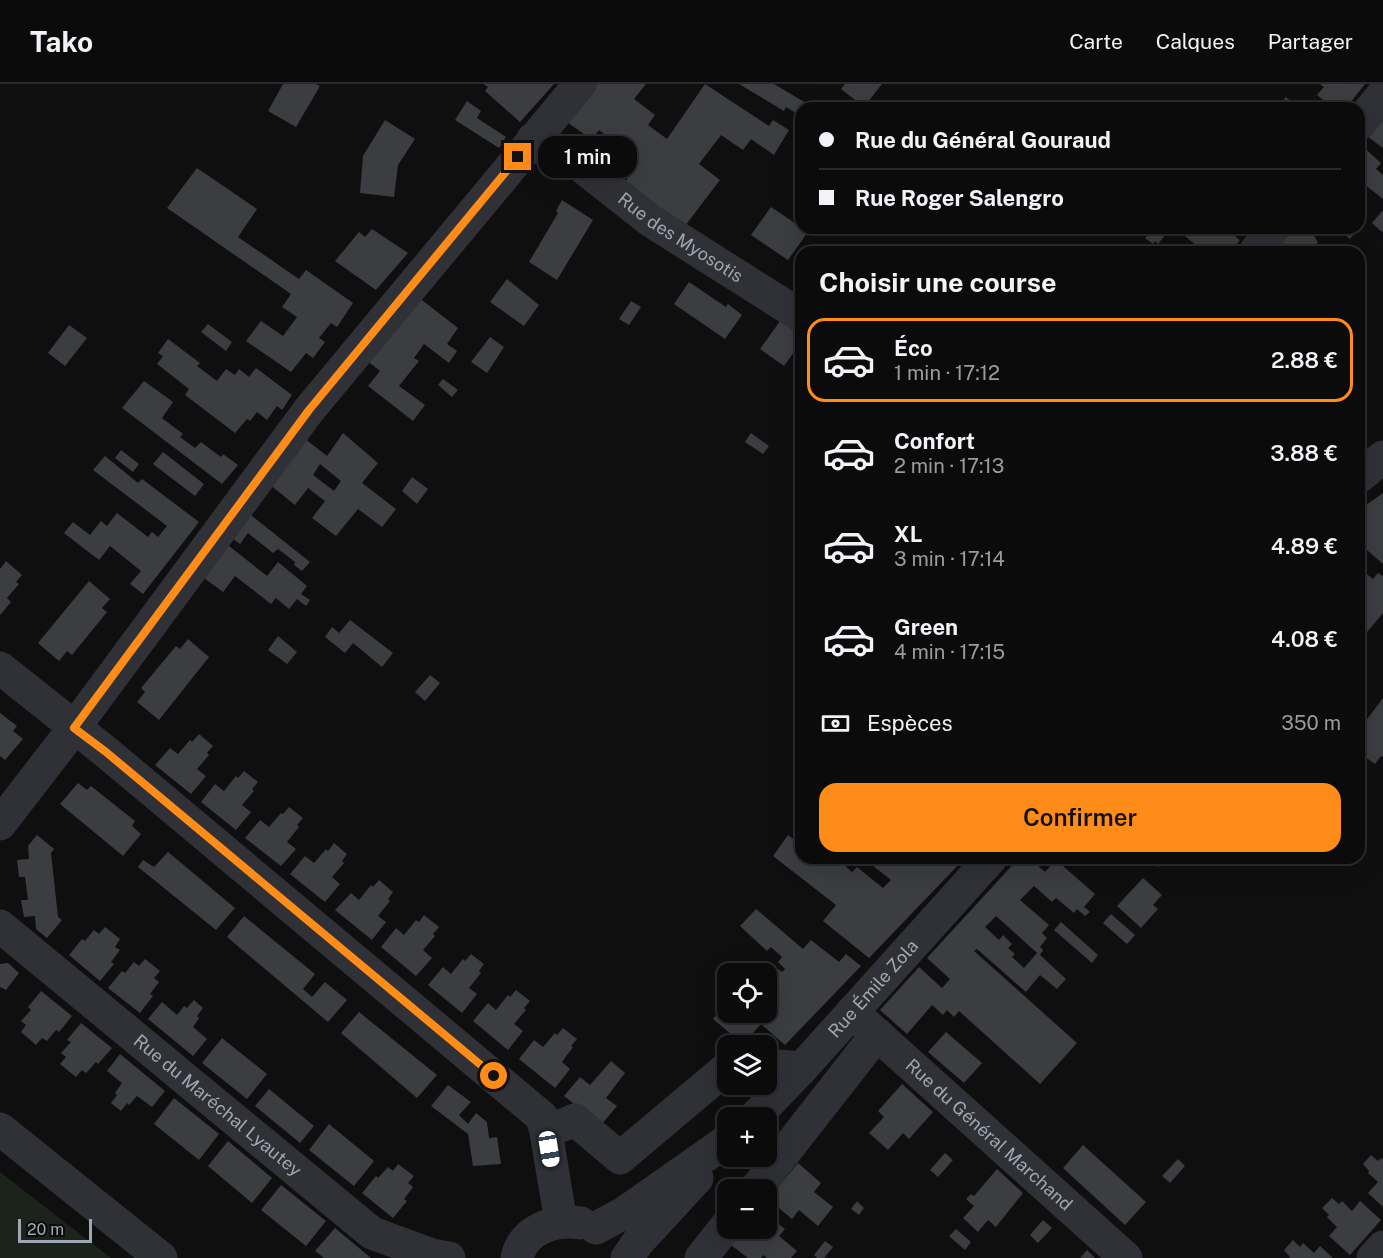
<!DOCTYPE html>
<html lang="fr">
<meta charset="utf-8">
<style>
:root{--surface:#0b0b0c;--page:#141415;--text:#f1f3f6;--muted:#9a9b9d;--line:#2b2b2d;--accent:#ff8c18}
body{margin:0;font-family:"Public Sans",sans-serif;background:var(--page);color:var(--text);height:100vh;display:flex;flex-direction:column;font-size:22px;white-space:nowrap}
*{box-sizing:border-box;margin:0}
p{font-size:20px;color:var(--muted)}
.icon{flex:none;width:33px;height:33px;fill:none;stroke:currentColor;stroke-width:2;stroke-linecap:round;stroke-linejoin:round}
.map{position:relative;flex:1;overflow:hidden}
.panel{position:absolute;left:795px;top:162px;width:570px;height:618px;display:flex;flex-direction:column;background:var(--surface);border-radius:18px;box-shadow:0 6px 24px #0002,0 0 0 2px var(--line)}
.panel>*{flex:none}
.banner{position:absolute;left:795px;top:18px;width:570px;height:132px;border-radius:18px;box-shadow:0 6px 24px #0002,0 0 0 2px var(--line);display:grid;align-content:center;height:132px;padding:0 24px;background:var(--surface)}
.buttons{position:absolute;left:717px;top:879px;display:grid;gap:12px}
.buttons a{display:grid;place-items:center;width:60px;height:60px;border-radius:12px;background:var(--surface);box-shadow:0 6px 24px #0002,0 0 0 2px var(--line);font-size:30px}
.scale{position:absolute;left:18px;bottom:15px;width:74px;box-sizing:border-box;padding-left:6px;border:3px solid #9ea8b3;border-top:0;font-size:16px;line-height:21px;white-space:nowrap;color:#9ea8b3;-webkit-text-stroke:4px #0a0a0b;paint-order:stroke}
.end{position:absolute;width:27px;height:27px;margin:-14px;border:8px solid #ff8c18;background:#111;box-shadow:0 0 0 3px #111}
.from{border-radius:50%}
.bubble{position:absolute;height:42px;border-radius:18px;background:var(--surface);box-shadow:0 6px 24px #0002,0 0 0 2px var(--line);font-size:20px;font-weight:600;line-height:42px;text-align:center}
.car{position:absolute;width:18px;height:36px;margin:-18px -9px;border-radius:8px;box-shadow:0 0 4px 2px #0007;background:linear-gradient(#fff 24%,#345 0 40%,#fff 0 76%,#345 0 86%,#fff 0)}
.banner b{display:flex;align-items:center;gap:21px;height:57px;font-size:22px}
.banner b+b{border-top:2px solid var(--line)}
.banner i{width:15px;height:15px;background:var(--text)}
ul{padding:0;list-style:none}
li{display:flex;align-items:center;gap:18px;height:84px;margin:0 12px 9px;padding:0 12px;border:3px solid transparent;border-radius:18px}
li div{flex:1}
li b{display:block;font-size:22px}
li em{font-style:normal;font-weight:600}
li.selected{border-color:var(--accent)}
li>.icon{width:54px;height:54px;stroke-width:1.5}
h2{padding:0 24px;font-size:27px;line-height:72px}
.pay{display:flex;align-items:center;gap:15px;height:66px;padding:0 24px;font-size:22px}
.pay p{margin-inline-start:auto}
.button{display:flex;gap:12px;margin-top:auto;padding:12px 24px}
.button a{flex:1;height:69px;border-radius:18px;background:var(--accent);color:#111;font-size:24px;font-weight:600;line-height:69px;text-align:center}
header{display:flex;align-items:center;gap:36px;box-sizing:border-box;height:84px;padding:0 30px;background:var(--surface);border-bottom:2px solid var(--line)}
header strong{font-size:28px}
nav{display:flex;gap:33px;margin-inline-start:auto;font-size:21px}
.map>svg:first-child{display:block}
.green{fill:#1b231b}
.building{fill:#3b3d41;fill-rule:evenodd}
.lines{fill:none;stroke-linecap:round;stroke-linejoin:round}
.minor{stroke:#2f3136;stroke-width:33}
.route{stroke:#ff8c18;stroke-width:8}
.labels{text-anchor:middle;stroke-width:5;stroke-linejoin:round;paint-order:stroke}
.street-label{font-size:18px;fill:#9ea8b3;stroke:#0a0a0b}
</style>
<header>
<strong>Tako</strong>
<nav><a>Carte</a><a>Calques</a><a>Partager</a></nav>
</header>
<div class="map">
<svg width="1383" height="1174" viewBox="0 0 1383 1174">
<rect width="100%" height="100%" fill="#0f0f10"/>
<path class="green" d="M0,1088L111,1174H0Z"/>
<path class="building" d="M283,0H316L320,2L296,43L268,27Z
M483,0H554L520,38L485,7L488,3Z
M597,0H646L634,15L655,31L648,41L667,55L705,0L769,42L773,36L789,46L774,71L751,55L743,66L721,51L699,80L720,96L685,142L623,101L639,78L599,46L592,56L567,38Z
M739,0H774L806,19L803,24H801L799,31L786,23L784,27Z
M845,0H882L864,23L841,5Z
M1320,0H1365L1346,24H1333L1317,11L1324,3Z
M1286,13L1299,24H1277Z
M1255,16L1265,24H1249Z
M467,17L481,27L477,34L506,53L499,64L455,36Z
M1383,32V64L1367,52Z
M385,36L415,55L398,81L394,113L360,109L363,72Z
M1360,60L1381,79L1376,85L1383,91V115L1364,100L1359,107Z
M197,84L257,125L238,153L299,195L306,186L353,219L337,243L331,239L319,254L325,258L313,274L306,269L291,288L246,257L261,237L283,252L297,233L282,223L291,210L167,124Z
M562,116L593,136L557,196L529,178L558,129L556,127Z
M771,123L808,148L788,176L751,151Z
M1383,126V147L1382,148L1372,139Z
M1153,144H1166L1169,146L1158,160L1155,157L1153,160L1145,154Z
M1181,144H1205L1209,147L1211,144H1225L1240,156L1230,168H1194L1193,167L1197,162L1179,147Z
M1292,144H1304L1314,152L1318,158L1312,164L1317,168H1273Z
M1337,144H1359L1350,155Z
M372,145L408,169L376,206L335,177L359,148L365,153Z
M507,195L539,221L524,242L490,218Z
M689,198L726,223L728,220L742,231L725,255L674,220Z
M418,213L458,244L447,260L457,267L449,279L424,260L414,274L419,277L399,302L425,321L413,337L368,302L380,287L366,276Z
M631,217L641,223L629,241L619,235Z
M780,237L801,252V258L784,282L760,265Z
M208,240L232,258L226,267L201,248Z
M69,241L87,254L65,282L48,269Z
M490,253L504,263L487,289L471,278Z
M168,255L200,279L197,282L217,297L226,285L235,291L239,285L249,293L256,284L292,311L282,326L277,322L267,336L257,328L250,337L247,335L235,349L185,311L189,305L157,280L163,272L158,269Z
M443,295L458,306L452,313L438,301Z
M144,297L173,318L162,334L183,350L180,353L195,364L201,358L221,373L223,370L238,381L222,400L122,324Z
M343,349L378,379L362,399L396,425L382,443L358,425L336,452L312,434L325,417L308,404L295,421L269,400L304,354L327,372ZM320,380L341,397L334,407L313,391Z
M751,349L769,362L763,370L745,358Z
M121,366L139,380L133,388L115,374Z
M163,368L204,400L195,412L153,380Z
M105,372L138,399L142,395L199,438L143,510L130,500L141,487L110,462L99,476L64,449L73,438L90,451L101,437L107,442L117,429L148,453L152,448L158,453L167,442L93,386Z
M412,393L428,405L417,420L402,407Z
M1383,409V480L1359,459V426Z
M247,428L310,478L302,487L294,481L295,478L278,465L273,469L248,449L240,460L229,452Z
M224,458L267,492L278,478L307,502L301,510L310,516L306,522L297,515L289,525L276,514L271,520L235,492L223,508L200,491Z
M6,477L22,491L16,498L19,500L7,514L11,518L0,531V485Z
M1359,484L1373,495L1378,489L1383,492V529L1362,554L1359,552Z
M89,497L110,515L102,524L107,528L72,571L67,567L59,577L38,559Z
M350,536L393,569L382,583L353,559L345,569L325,553L332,543L339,549Z
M278,552L297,568L287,580L268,566Z
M188,555L209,573L159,636L137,618L145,608L141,604L176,562L180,565Z
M430,591L440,599L425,617L415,608Z
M1383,614V673L1381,672L1375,680L1361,670L1365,664L1359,660V639L1362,642Z
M0,629L17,642L13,647L23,655L5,676L0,672Z
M199,650L213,662L207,669L209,671L197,685L206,692L191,710L155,681L170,664L178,670L190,656L192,658Z
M244,687L258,698L252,705L254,707L242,721L251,728L236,746L201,718L215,700L224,707L236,692L238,694Z
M78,699L87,706L91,702L135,737L132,742L141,750L123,772L60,720Z
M289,723L303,734L297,741L299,743L287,758L296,765L281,782L245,754L260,736L269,743L281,729L283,730Z
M37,751L54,765L51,769L58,833L62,836L47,854L36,845L35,832L24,833L21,816H28L25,793H19L17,776L29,775L28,762Z
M788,751L801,761V774H836L852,788L857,783L883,804L891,796L863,774H961L963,776L869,874L823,837L836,821L773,772Z
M334,759L347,770L342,777L344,779L332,793L340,800L325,818L290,790L305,772L314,779L326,765L328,767Z
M168,768L235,824L216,846L138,783L143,776L154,783Z
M1019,774H1029L1045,788L1056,776L1095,810L1084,823L1090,828L1085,832L1077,825L1074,829L1056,814L1052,818L1034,802L1020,816L1049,841L1042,849L1047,854L1040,863L1043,866L1040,871L1066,895L1057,905L1040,891L1026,908L977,865L974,867L1077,959L1040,1000L959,927L954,933L947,926L943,931L932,921L907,950L880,926L919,883L942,904L950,895L927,874ZM996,832L1037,869L1024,884L1012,873L1015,870L1008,864L1012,860L1003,851L999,856L985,843Z
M1148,774H1167L1158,783Z
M1143,794L1162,811L1153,821L1158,825L1141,844L1117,822Z
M379,796L393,808L388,815L390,817L378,832L386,838L372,856L335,826L351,809L359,816L371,801L373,803Z
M756,825L803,865L811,856L839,878L846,870L861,882L785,961L761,940L743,960L713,935L728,918V928H766V894L769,896L778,885L782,888L785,885L778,878L782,873L771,863L767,867L740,842Z
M1111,830L1135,851L1127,860L1103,839Z
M424,831L439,843L433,850L435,852L423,866L432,874L416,892L381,863L396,844L404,851L416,836L419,838Z
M244,832L315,890L303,905L312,913L325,898L347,916L328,938L227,853Z
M1061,838L1098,871L1092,879L1054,846Z
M105,843L120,855L115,863L120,866L111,878L114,880L100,897L69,871L82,855L85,857L94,846L99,850Z
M471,870L484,880L479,887L481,889L469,904L477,910L462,929L428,901L443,883L451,890L463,875L465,877Z
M145,875L160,887L154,894L159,898L150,910L153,912L140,929L108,904L122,887L125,889L134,878L139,882Z
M8,879L19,889L6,906L0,903V880Z
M516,906L530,917L524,924L526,926L514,940L523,947L508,966L473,937L488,919L496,926L508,911L510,913Z
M41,907L72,932L59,948L56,946L47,957L42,954L36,961L21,948L26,941L21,937L31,926L28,923Z
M194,916L203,924L197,932L199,934L193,943L207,955L193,972L148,935L162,918L177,931L184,922L187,924Z
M359,928L437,991L417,1014L341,949Z
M81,939L112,964L98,980L96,978L86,989L82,986L76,993L60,980L66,973L61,969L71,958L67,956Z
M563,944L577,955L571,962L573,963L562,978L570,985L555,1004L519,975L534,956L543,963L555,949L557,951Z
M946,948L982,979L964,999L928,968Z
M222,954L267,990L247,1015L202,979Z
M120,970L165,1007L152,1023L137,1012L129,1021L127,1019L121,1027L111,1019L117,1011L115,1009L122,999L107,987Z
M611,977L625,989L606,1014L617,1022L601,1041L564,1012L580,993L590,1001Z
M902,1000L933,1028L909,1055L903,1049L888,1066L869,1049L884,1033L878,1027Z
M448,1001L471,1018L459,1031L468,1040L476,1029L487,1038L489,1054L497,1053L501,1080L473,1082L468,1050L431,1022Z
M269,1005L314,1042L300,1059L255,1022Z
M174,1014L219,1050L199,1076L154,1040Z
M329,1040L374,1077L354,1102L309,1066Z
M228,1057L272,1094L252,1119L208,1082Z
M1083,1061L1146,1118L1125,1141L1063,1084Z
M945,1069L953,1076L938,1093L930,1086Z
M1371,1071L1378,1077L1381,1074L1383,1076V1123L1368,1109L1378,1098L1368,1089L1369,1087L1363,1080Z
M1178,1075L1185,1082L1170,1099L1162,1092Z
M798,1079L821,1099L814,1108L833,1123L818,1142L799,1126L792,1135L768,1115Z
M398,1080L414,1092L408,1099L413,1103L404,1115L407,1117L393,1134L362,1109L376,1092L378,1094L388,1083L393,1087Z
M997,1085L1023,1109L996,1143L988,1136L978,1148L963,1134L974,1122L966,1115L971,1110L974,1112Z
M281,1101L326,1137L306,1162L261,1126Z
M1332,1114L1339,1120L1342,1117L1352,1127L1360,1117L1381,1136L1350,1171L1329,1152L1337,1143L1327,1133L1329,1131L1322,1124Z
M857,1117L864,1124L859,1131L851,1125Z
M766,1130L785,1145L779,1152L797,1167L791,1174H767L763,1171L761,1174H748L731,1161L744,1144H766Z
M1043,1136L1052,1144L1038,1159L1030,1151Z
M335,1144L371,1174H324L315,1167Z
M956,1145L971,1158L965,1166L949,1152Z
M1293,1156L1300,1163L1303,1159L1314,1169L1320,1162L1333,1174H1289L1290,1173L1284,1166Z
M825,1157L833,1163L824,1174H817L814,1171Z
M1087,1166L1095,1174H1080Z"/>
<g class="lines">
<g class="minor">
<path d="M1359,40L1383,10"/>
<path id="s1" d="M533,55L571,74L651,137L801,232"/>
<path d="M1255,168L1274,144"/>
<path d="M1359,393L1383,373"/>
<path d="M0,584L106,668L542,1033L546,1048L561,1138"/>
<path d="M0,740L74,644L309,326L580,0"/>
<path id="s2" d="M0,842L372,1149L432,1171L449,1174"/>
<path id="s3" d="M852,928L1126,1174"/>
<path d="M766,981L802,984"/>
<path id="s4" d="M754,1034L802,984L991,774"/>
<path d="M0,1045L161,1174"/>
<path d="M546,1048L575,1036L620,1074L728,983"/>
<path d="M755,1106L877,950"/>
<path d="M596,1144L624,1129L728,1056"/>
<path d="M517,1174C523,1145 555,1135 581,1139"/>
<path d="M627,1174L638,1158L697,1094"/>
<path d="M701,1174L728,1140"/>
<path d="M1373,1174L1383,1163"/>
</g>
</g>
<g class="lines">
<path class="route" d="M494,992L106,668L74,644L309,326L518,73"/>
</g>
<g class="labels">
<g class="street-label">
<text dy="6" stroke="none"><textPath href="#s1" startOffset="178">Rue des Myosotis</textPath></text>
<text dy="6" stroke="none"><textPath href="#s4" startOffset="176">Rue Émile Zola</textPath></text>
<text dy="6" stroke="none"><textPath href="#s2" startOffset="282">Rue du Maréchal Lyautey</textPath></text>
<text dy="6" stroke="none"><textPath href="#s3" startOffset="184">Rue du Général Marchand</textPath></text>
</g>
</g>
</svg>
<div class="buttons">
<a><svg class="icon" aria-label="locate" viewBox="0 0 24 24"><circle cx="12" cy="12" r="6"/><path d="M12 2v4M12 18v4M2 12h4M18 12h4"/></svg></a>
<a><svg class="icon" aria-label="layers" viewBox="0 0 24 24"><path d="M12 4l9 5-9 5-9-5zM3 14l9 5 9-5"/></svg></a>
<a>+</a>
<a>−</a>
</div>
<div class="scale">20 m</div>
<i class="end from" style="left:494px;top:992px"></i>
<i class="end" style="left:518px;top:73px"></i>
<div class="bubble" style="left:538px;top:52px;width:99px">1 min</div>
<i class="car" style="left:549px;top:1065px;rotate:171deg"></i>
<div class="banner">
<b><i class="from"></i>Rue du Général Gouraud</b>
<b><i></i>Rue Roger Salengro</b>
</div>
<section class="panel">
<h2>Choisir une course</h2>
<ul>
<li class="selected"><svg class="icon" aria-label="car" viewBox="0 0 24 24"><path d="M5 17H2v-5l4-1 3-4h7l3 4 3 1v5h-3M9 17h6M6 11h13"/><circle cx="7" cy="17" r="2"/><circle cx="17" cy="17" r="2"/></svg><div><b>Éco</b><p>1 min · 17:12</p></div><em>2.88 €</em></li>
<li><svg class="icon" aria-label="car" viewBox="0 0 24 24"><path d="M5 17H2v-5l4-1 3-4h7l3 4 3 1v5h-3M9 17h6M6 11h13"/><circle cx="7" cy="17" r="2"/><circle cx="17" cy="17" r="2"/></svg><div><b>Confort</b><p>2 min · 17:13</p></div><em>3.88 €</em></li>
<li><svg class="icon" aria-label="car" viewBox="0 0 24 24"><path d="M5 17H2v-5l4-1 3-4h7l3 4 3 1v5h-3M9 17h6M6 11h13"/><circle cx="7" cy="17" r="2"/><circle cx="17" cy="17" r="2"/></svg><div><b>XL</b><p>3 min · 17:14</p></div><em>4.89 €</em></li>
<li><svg class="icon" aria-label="car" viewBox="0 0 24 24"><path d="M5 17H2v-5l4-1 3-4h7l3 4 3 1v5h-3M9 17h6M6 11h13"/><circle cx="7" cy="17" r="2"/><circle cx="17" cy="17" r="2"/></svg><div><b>Green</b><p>4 min · 17:15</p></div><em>4.08 €</em></li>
</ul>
<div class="pay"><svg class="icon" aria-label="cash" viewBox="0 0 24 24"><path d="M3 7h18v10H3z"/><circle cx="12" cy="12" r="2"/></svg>Espèces<p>350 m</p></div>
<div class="button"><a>Confirmer</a></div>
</section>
</div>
